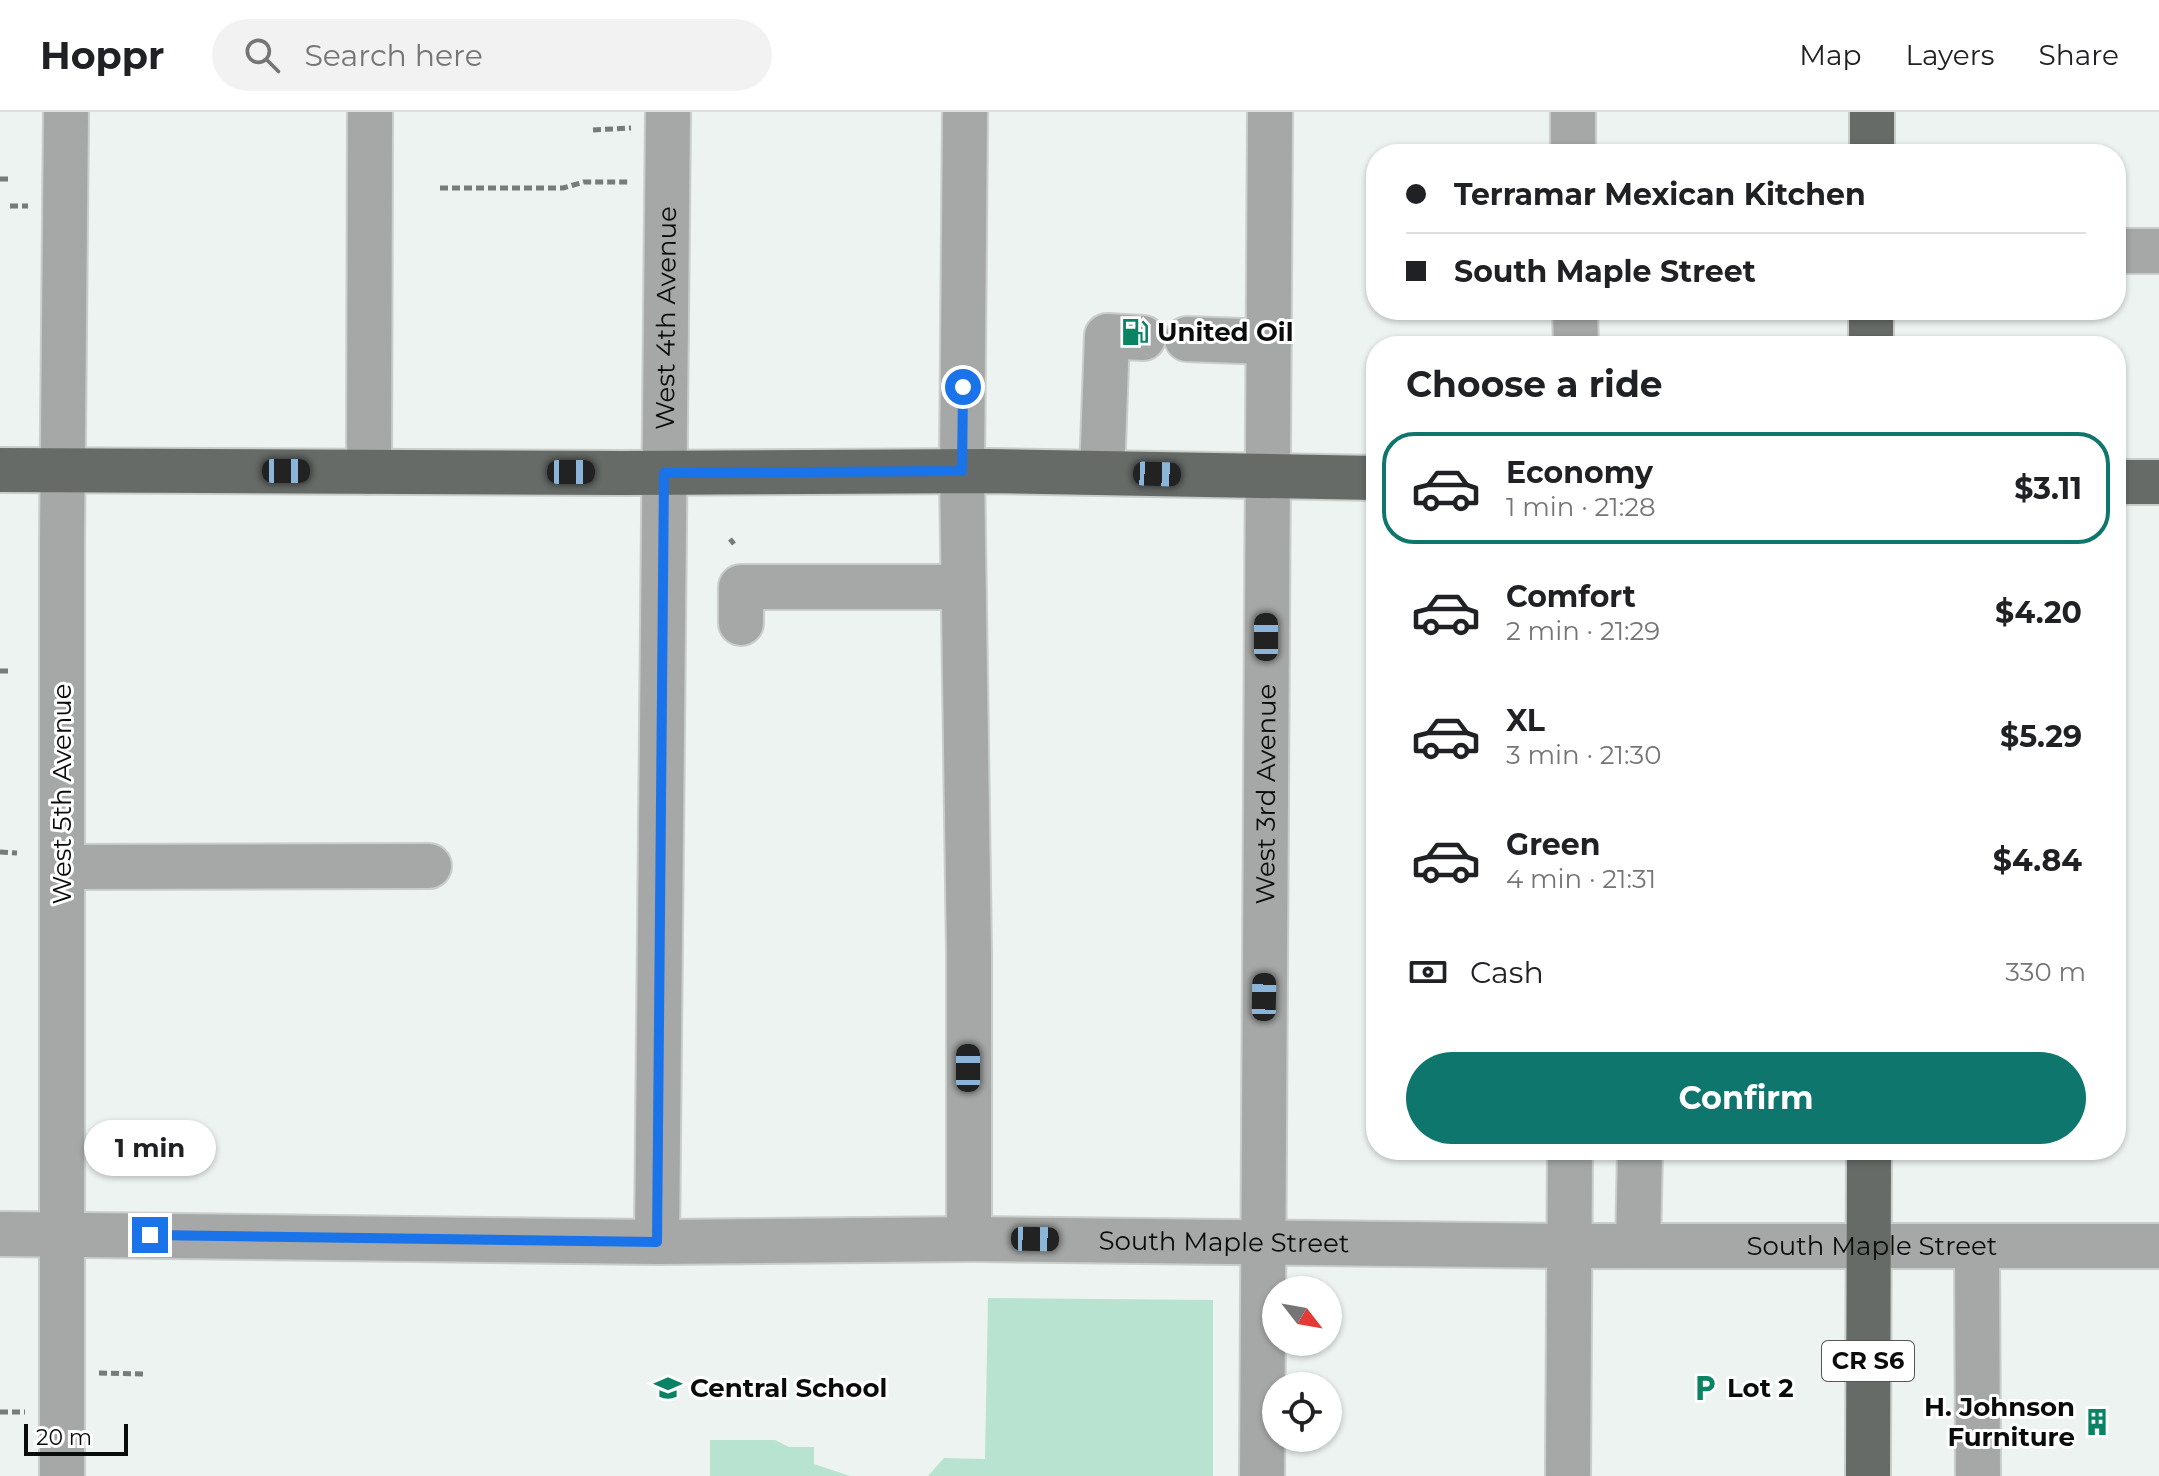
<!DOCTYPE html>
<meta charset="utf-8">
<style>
:root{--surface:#fff;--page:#f2f2f2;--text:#202124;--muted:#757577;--line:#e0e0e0;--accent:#0f766e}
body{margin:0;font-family:Montserrat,sans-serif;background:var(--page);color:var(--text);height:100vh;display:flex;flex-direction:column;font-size:30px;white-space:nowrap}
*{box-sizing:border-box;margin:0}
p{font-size:26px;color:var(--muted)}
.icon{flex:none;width:44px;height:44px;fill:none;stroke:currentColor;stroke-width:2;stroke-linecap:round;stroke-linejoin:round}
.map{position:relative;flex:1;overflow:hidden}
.drawer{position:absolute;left:1366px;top:224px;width:760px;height:824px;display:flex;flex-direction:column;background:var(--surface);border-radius:32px;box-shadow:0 2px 6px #0004}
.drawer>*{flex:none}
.banner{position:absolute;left:1366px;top:32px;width:760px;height:176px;border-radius:32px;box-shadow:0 2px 6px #0004;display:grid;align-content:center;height:176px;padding:0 40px;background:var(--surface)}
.needle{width:52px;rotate:121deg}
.fabs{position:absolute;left:1262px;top:1164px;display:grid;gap:16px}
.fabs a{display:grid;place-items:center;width:80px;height:80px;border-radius:50%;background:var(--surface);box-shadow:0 2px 6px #0004;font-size:40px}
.scale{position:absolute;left:24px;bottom:20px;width:104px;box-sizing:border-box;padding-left:8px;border:4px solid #0a0c0b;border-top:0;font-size:22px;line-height:28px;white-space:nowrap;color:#0a0c0b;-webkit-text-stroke:6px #fff;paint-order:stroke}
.end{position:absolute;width:36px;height:36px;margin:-18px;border:10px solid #1a73e8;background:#fff;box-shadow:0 0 0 4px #fff}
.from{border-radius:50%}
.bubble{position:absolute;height:56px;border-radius:28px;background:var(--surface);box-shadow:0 2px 6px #0004;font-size:26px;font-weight:700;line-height:56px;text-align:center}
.car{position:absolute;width:24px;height:48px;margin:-24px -12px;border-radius:10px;box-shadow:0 0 6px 2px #0007;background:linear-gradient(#222 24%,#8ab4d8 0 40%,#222 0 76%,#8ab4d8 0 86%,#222 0)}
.banner b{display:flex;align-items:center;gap:28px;height:76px;font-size:30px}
.banner b+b{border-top:2px solid var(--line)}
.banner i{width:20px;height:20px;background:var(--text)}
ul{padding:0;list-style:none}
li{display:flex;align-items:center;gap:24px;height:112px;margin:0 16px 12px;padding:0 24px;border:4px solid transparent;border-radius:32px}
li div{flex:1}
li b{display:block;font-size:30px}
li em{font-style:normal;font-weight:700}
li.current{border-color:var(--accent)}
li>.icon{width:72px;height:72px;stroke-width:1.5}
h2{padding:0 40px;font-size:36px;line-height:96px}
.pay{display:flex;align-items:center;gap:20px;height:88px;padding:0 40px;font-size:30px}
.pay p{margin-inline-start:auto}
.cta{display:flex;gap:16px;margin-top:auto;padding:16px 40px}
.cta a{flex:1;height:92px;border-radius:48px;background:var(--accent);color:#fff;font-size:32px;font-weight:700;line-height:92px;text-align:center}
header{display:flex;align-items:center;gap:48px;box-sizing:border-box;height:112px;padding:0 40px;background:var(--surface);border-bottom:2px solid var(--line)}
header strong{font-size:38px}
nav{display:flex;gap:44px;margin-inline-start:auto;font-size:28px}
.search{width:560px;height:72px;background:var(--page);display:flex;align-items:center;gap:20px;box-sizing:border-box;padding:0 28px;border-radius:44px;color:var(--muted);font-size:30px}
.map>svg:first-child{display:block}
.green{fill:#b8e3d1}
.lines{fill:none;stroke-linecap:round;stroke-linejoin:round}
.minor-casing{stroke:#c9cecb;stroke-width:48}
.major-casing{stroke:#c9cecb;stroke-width:48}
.path{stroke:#777b79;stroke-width:5;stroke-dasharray:8 4;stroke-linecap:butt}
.minor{stroke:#a5a8a6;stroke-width:44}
.major{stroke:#666b68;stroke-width:44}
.route{stroke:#1a73e8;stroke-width:10}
.labels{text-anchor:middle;stroke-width:6;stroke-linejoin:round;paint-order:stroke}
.shield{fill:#fff;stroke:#545554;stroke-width:2}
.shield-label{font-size:24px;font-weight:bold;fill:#0a0c0b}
.street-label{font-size:26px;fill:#0a0c0b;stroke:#fff}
.poi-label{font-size:26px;font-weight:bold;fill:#0a0c0b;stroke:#fff;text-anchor:start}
</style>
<header>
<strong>Hoppr</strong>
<div class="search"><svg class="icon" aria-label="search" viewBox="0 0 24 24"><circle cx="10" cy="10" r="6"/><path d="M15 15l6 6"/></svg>Search here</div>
<nav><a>Map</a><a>Layers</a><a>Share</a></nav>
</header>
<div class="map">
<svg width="2159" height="1364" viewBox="0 0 2159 1364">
<rect width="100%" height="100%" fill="#edf3f0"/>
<path class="green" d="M988,1186L1213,1188V1364H928L944,1346L985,1347Z
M710,1328H775L789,1335H814V1352L850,1364H710Z"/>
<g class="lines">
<g class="minor-casing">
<g id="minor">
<path d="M965,0L962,359L969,841V1127"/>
<path d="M1573,0V42"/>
<path d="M2116,139H2159"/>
<path d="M1575,198L1576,234"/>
<path d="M1187,227L1269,230"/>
<path d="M369,360L370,0"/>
<path d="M1102,361L1107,224L1143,226"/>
<path d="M741,511V475H963"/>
<path d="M62,755L429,754"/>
<path id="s1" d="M0,1122L657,1130L974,1127L1569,1134H2159"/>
<path id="s2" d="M657,1130L668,0"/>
<path d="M1638,1134L1640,1038"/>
<path d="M1977,1134L1978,1364"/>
<path d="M62,1364V429L66,0"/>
<path id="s3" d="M1262,1364L1270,0"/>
<path d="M1568,1364L1570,1038"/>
</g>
</g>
<g class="major-casing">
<path id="major" d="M1872,0V42
M1871,234V198
M0,358L624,361L988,359L1376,366
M2116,370H2159
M1868,1364L1869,1038"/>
</g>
<path class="path" d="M593,18L631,16
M0,67H10
M440,76H563L584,70H630
M10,94H28
M730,427L734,432
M0,559H9
M0,740L17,741
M99,1261L145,1262
M0,1300H25"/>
<use href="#minor" class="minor"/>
<use href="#major" class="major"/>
</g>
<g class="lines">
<path class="route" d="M150,1123L657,1130L664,361L962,359L963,275"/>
</g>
<defs>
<g id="fuel-bare" transform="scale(2.16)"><path d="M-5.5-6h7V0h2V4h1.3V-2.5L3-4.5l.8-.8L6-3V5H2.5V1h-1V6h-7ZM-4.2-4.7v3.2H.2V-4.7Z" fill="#098363" stroke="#fff" stroke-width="2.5" paint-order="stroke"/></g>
<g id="school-bare" transform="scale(2.16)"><path d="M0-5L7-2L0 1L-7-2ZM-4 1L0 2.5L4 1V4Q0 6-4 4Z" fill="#098363" stroke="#fff" stroke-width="2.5" paint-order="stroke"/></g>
<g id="parking-bare" transform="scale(2.16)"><path d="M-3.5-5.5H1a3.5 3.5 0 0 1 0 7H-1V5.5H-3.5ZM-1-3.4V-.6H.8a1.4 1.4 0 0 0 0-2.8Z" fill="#098363" stroke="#fff" stroke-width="2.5" paint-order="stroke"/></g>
<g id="building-bare" transform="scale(2.16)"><path d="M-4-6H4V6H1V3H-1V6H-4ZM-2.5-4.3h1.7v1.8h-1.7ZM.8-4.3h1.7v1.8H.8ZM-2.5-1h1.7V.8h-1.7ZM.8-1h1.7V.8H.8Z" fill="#098363" stroke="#fff" stroke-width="2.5" paint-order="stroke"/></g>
</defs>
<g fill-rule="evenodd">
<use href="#fuel-bare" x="1135" y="220"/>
<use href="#school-bare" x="668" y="1276"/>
<use href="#parking-bare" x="1705" y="1276"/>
<use href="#building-bare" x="2097" y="1310"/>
</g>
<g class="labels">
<rect class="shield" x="1822" y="1229" width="92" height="40" rx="6"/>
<g class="shield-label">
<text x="1868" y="1257">CR S6</text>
</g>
<g class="street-label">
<text dy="9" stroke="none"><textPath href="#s2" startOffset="924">West 4th Avenue</textPath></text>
<text transform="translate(62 682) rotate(-90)" y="9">West 5th Avenue</text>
<text dy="9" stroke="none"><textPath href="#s3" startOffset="682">West 3rd Avenue</textPath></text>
<text dy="9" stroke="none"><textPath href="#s1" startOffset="1224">South Maple Street</textPath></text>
<text dy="9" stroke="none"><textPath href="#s1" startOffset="1872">South Maple Street</textPath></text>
</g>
<g class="poi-label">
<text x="1157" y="229">United Oil</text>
<text x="690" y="1285">Central School</text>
<text x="1727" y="1285">Lot 2</text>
<text x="2075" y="1304" text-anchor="end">H. Johnson<tspan x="2075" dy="30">Furniture</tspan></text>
</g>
</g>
</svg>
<div class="fabs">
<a><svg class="needle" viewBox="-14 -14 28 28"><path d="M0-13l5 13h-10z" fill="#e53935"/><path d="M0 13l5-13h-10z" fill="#757577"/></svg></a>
<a><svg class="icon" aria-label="locate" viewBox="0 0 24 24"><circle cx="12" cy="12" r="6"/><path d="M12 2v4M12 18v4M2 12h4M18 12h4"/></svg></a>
</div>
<div class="scale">20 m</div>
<i class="end from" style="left:963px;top:275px"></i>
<i class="end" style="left:150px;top:1123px"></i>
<div class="bubble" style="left:84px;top:1008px;width:132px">1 min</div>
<i class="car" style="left:286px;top:359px;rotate:90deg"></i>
<i class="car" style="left:571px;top:360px;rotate:90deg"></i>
<i class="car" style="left:1157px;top:362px;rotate:92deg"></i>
<i class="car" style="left:1266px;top:525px;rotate:0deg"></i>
<i class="car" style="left:1264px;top:885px;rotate:1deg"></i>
<i class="car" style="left:968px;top:956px;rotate:0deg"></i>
<i class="car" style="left:1035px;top:1127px;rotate:91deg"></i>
<div class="banner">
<b><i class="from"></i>Terramar Mexican Kitchen</b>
<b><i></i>South Maple Street</b>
</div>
<section class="drawer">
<h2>Choose a ride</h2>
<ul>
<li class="current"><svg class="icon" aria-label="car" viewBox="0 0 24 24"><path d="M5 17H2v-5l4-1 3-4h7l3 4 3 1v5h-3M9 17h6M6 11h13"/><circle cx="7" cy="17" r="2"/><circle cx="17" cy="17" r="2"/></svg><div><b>Economy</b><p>1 min · 21:28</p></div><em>$3.11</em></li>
<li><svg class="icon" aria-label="car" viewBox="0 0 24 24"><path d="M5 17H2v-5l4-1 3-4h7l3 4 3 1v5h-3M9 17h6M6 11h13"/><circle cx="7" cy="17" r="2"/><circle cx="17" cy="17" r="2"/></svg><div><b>Comfort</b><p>2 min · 21:29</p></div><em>$4.20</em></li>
<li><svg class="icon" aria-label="car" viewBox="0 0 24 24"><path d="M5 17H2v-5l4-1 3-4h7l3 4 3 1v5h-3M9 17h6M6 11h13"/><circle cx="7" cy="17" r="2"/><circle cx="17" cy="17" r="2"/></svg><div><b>XL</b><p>3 min · 21:30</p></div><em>$5.29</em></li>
<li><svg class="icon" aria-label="car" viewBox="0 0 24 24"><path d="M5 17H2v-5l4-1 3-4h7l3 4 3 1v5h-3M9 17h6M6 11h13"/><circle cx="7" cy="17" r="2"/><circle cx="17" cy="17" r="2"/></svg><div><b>Green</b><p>4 min · 21:31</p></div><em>$4.84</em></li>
</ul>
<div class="pay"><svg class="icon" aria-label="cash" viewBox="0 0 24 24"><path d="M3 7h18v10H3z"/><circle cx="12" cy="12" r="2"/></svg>Cash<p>330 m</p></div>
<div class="cta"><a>Confirm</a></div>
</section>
</div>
